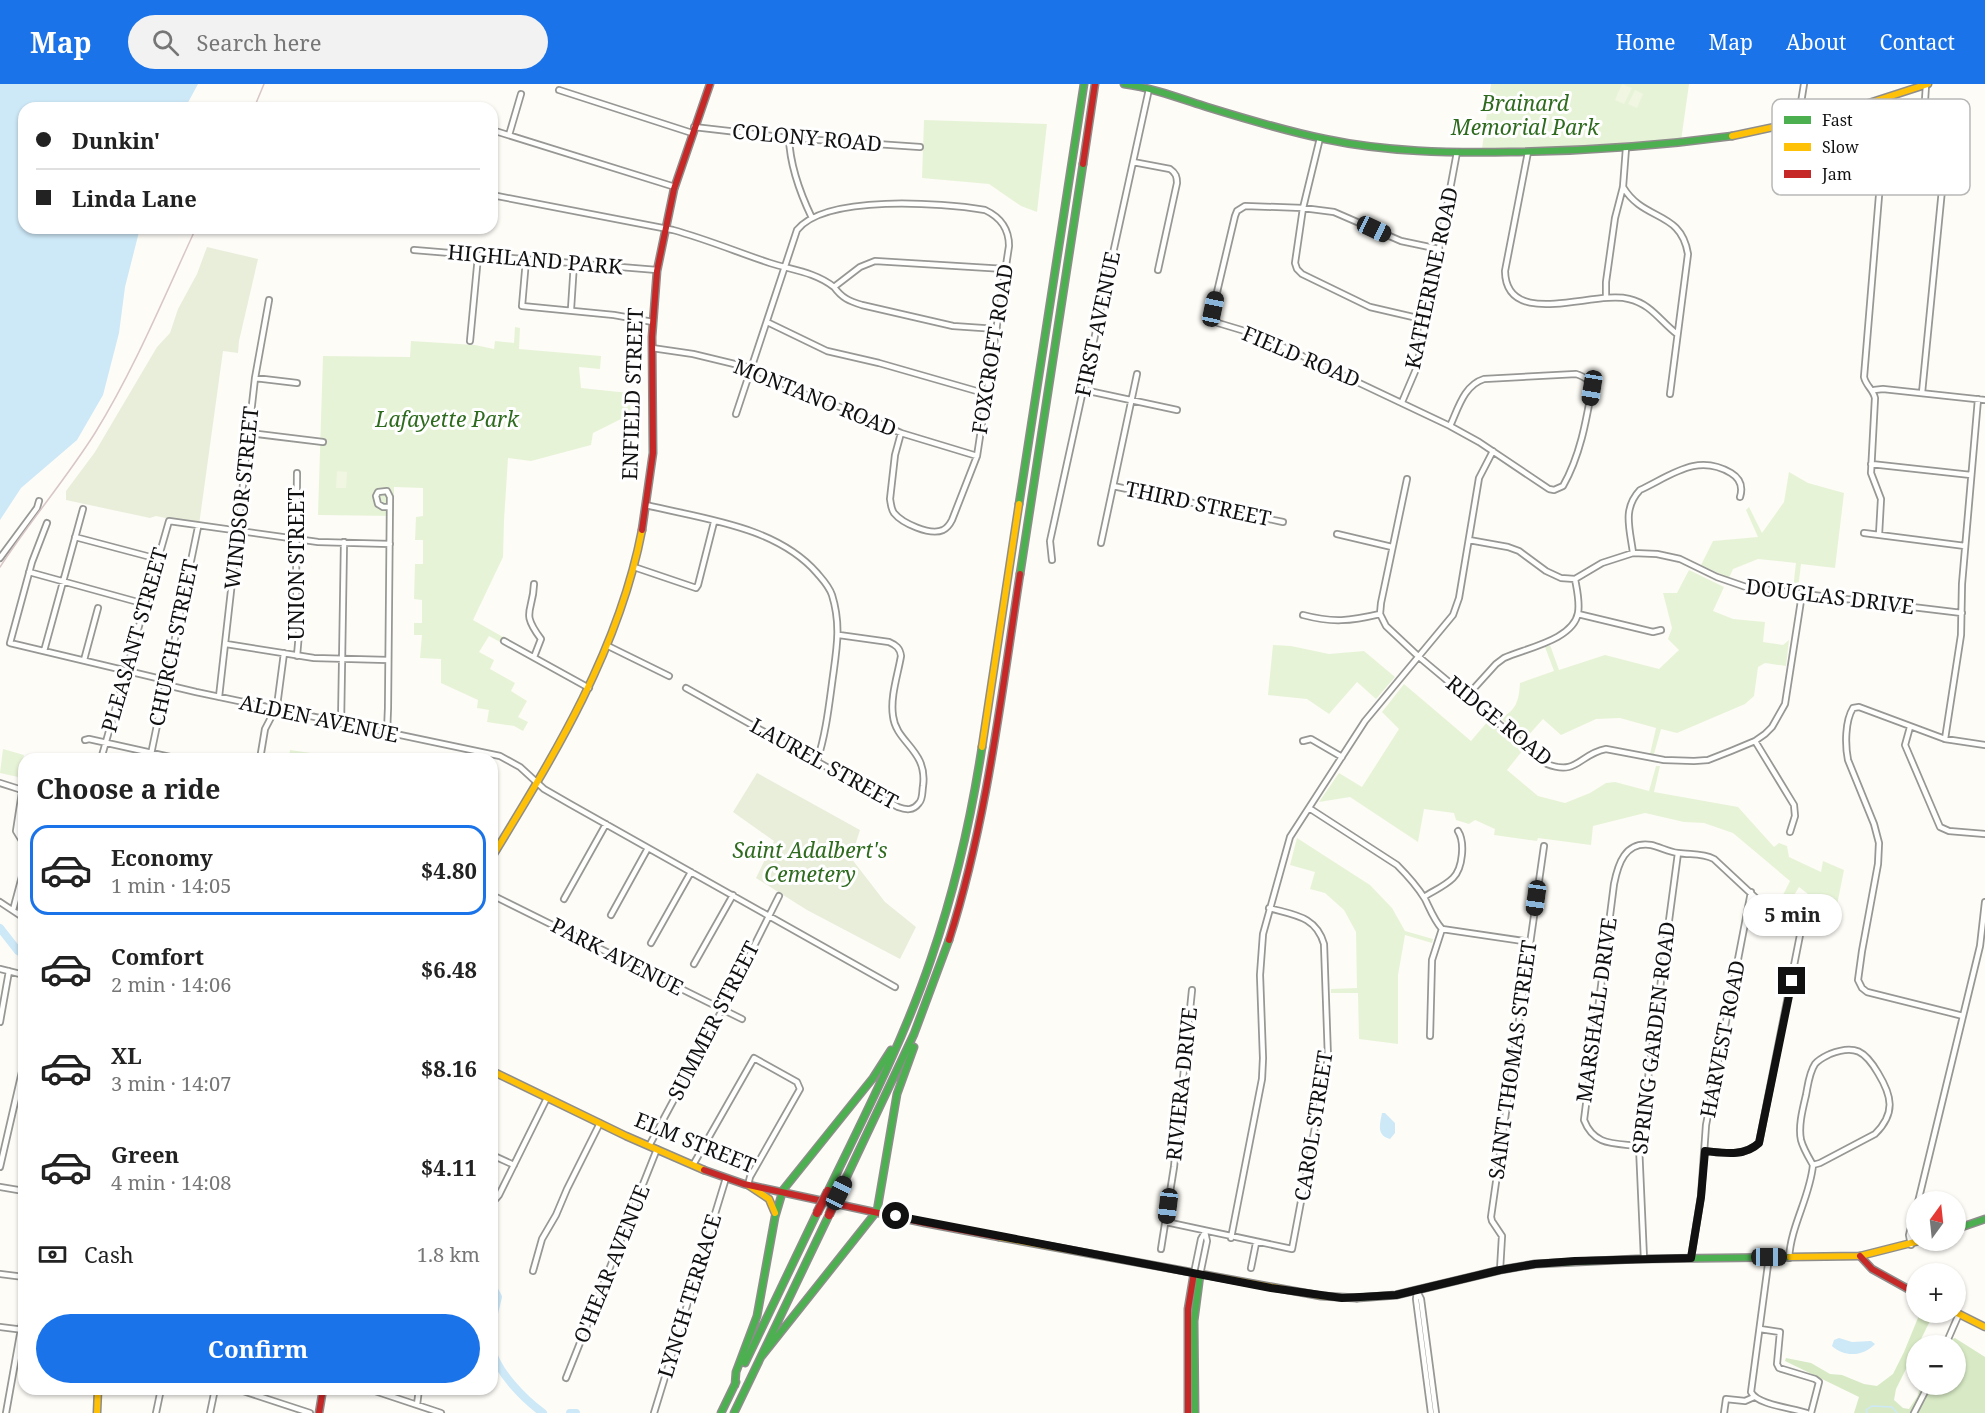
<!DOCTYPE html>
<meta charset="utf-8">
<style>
:root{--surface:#fff;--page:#f2f2f2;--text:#222;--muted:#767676;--line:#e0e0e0;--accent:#1a73e8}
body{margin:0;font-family:"Noto Serif",serif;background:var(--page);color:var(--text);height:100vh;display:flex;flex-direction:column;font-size:22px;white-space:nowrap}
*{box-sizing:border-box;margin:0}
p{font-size:20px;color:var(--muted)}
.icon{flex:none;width:33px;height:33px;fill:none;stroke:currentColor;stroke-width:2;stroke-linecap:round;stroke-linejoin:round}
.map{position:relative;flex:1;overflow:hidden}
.sheet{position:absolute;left:18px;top:669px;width:480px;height:642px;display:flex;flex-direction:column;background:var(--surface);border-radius:18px;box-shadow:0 2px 4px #0004}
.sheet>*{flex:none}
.guide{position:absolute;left:18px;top:18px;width:480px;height:132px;border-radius:18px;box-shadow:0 2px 4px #0004;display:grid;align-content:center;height:132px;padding:0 18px;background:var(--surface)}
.needle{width:39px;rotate:15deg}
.fabs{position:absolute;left:1906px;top:1107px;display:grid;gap:12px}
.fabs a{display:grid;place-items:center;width:60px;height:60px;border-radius:50%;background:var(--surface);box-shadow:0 2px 4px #0004;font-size:30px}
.end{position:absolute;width:27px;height:27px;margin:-14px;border:8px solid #111;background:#fff;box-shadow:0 0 0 3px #fff}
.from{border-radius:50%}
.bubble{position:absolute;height:42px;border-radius:21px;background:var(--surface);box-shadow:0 2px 4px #0004;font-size:20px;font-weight:700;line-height:42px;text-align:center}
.car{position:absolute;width:18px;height:36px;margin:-18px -9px;border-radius:8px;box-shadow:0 0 4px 2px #0007;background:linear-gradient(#222 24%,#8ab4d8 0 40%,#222 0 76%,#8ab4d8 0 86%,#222 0)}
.guide b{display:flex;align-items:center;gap:21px;height:57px;font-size:22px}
.guide b+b{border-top:2px solid var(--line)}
.guide i{width:15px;height:15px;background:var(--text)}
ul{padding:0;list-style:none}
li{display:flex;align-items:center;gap:18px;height:90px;margin:0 12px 9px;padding:0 6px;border:3px solid transparent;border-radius:18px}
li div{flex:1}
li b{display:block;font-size:22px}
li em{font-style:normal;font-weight:700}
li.on{border-color:var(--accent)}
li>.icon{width:54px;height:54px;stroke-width:1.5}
h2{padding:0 18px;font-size:27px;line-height:72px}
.pay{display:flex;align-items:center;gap:15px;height:66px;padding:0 18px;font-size:22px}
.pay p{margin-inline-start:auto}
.button{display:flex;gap:12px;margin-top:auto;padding:12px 18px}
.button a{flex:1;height:69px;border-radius:36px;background:var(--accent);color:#fff;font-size:24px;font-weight:700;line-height:69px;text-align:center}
header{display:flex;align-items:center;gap:36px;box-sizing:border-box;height:84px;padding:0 30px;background:var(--accent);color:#fff}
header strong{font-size:28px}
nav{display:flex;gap:33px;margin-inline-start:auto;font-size:21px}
.search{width:420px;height:54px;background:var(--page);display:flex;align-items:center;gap:15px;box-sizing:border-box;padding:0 21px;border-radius:33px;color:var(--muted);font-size:22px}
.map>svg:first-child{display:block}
.green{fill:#e7f3d7}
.forest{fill:#d8eac5}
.cemetery{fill:#e9eedb}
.pitch{fill:#f0f6e1}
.water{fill:#cde8f7}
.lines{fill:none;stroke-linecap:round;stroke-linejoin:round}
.stream{stroke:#cde8f7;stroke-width:1.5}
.river{stroke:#cde8f7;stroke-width:8}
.street-casing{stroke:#979795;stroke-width:8}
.fast-casing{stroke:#8e8d8b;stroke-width:9}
.slow-casing{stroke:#8e8d8b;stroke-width:9}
.jam-casing{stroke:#8e8d8b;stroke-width:9}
.street{stroke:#fffffe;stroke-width:4.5}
.fast{stroke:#4caf50;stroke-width:6}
.slow{stroke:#ffc107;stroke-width:6}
.jam{stroke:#c62828;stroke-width:6}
.rail{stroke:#d9c6c7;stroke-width:1.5}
.jam-bridge-casing{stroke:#858482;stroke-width:10;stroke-linecap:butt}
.jam-bridge{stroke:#c62828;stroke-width:8}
.route{stroke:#111;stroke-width:8}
.labels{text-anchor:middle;stroke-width:6;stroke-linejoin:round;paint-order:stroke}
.park-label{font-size:21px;font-style:italic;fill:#2f6b1f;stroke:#fff}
.street-label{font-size:21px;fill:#111;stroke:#fff}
.key{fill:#fff;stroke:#b8b8b8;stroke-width:1.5}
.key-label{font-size:16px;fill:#111}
</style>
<header>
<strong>Map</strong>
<div class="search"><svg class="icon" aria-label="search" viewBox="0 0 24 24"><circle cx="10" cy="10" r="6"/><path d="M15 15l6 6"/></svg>Search here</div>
<nav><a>Home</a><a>Map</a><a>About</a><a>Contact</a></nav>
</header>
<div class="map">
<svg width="1985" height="1329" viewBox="0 0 1985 1329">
<rect width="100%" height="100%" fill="#fdfcf7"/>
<path class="green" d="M1491,0H1689L1681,57L1643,61L1484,67L1482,65Z
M924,36L1047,40L1037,128L1021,122L989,100L922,94Z
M515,243L520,244L519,265L601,272L600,285L579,283L581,304L629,309L631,330L593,349L591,361L531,377L508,374L504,436L503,473L473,536L503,553L500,558L489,552L479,568L494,576L490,585L515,599L511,607L527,617L518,633L528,638L523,647L514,642L487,638L489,626L477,624L478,616L441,599V575L420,574L422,551H414V539H422V516L414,515L415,480H423V456H415L416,433L423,432V404L394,403V432L318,431L323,272L410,273L411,257L475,261L494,265L495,257L514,259Z
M1789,388L1808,399L1844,409L1835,484L1801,480L1798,505H1793L1796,479L1758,475L1733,485L1729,494L1701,481L1713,457L1758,453L1746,426L1749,423L1762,449L1784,418Z
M1689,486L1724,503L1713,527L1733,535L1765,538L1763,558L1783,561L1789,556L1786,582L1765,579L1758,583L1754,612L1745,620L1677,649L1661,645L1654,670H1650L1656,644L1620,634L1596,635L1561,651L1543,635L1525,655L1500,634C1517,627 1519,615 1520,599L1554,587L1545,563L1550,561L1559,586L1605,571L1659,585L1679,566L1668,555L1672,544L1663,509H1677Z
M1273,561L1291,562L1329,570L1364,567L1395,593L1376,615L1357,598L1329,630L1307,615L1268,611Z
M1404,600L1471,657L1488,637L1523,666L1507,686L1538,712L1565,719L1590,709L1606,699L1615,698L1649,707L1656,682H1660L1654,708L1738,723L1774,763L1779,759L1787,762L1789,773L1821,788L1823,777L1844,786L1835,831L1799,803L1786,825L1787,829L1773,821H1778L1790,797L1733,749L1704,739L1684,738L1645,729L1593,742L1591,761L1538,754L1537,757L1494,751L1495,745L1475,736L1469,740L1456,736L1454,729L1424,725L1418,758L1350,713L1319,718L1339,689L1362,703L1399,645L1382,628Z
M3,665L24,671L18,693L0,689Z
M290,666L318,670L323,675H289Z
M1297,754L1370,801L1392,824L1405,847L1433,855L1432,859L1405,851L1398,891V960L1359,955L1358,909H1331V905L1357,904L1356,848L1344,826L1325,809L1310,805L1315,788L1290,781Z"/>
<path class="forest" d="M1920,1229H1934L1896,1305L1894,1316L1903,1324L1909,1325L1917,1313L1921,1301L1956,1300V1262L1936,1261L1955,1254L1985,1273V1329H1854L1859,1313L1785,1277L1786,1274L1811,1279L1830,1290L1842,1291L1864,1300L1877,1302L1893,1290L1904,1268Z"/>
<path class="cemetery" d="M207,163L258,175L239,257L238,269L223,267L199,441L156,432L150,434L66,416V407L95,368L157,263L170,249L178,225L197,190Z
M757,689L860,746L851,774L885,818L916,843L900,875L807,826L756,794L774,757L733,728Z"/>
<path class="pitch" d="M1622,0L1632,4L1624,20L1615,16Z
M1635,6L1643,10L1637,24L1628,20Z
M337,387L347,388L346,404H336Z"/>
<path class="water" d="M0,0H198L185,24H24V144H140L125,203L119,249L103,311L77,356L21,404L0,436Z
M1382,1029H1385L1395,1039V1049L1390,1055C1376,1051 1380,1040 1382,1029Z
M1839,1254L1852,1258L1871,1257L1875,1260C1864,1272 1845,1274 1832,1262L1834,1256Z"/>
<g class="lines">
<path class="stream" d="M1867,1329L1866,1326L1872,1322L1892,1323L1897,1329"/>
<path class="river" d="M0,844L18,867L24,871
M492,1202L498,1213L492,1237
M492,1265C497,1288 524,1315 543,1329
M570,1329H576"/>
<g class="street-casing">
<path id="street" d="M559,6L692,49
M1802,39L1799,31L1804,0
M694,43L789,54L920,63
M492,46L675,103
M509,51L521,10
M789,54C790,82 800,109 812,134
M1320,54L1303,124L1295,179L1297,185L1302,190L1370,223L1426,236
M1528,68L1505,187C1506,246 1593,206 1629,215C1651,220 1660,237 1677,250
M1133,78L1170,85C1176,89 1177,93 1177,99L1158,186
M1623,103C1644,138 1681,126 1688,170L1670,310
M492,111L673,146C706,155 737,168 770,179C792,186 815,188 834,203L860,183L875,177L1005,185
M1439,165L1401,157L1334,128L1303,124L1245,122L1237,127L1235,132L1213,225L1214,232L1218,239L1258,251L1450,342L1479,358L1549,405L1554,406L1563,402C1580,372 1586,338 1592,304C1588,295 1585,293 1576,290L1484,295C1464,301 1458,325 1450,342
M414,166L657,186
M526,176L522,222L614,231L653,238
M834,203C842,214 849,217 862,221L953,242L997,245
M1606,214V198L1615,134L1623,103L1626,64
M571,225L574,179
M767,238L827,267L879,279L987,310
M470,257L478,172
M652,264L693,270L751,284L813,314L852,327L901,349L977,372
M255,294L297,299
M1084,306L1177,326
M1874,306L1883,305L1985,316
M1922,309L1946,65L1922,62L1926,1
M1402,318L1417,283L1457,68
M736,330L797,146C826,110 942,119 985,126C1000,133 1009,145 1009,162L977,372L952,436C950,440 947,444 943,446C930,452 902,439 894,429C891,425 891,420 890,415L895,371L901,349
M249,349L323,358
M1871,380L1971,391
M1407,395L1381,519L1380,530L1386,542L1419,573L1547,680C1578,692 1579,670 1606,665L1664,676L1694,677L1708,676L1731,667L1755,657L1765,650L1772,643L1785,620L1802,510
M1113,402L1283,438
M646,421C703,435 776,442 817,489C823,496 829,502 832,511C841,540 837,563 833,592C829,621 826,650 817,677
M47,439L32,478L10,559L161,595L175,603L196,608L500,672L520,683L544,705L570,720L895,903
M1864,449L1965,462
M1337,450L1392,463
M1879,451L1881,415L1871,389L1875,314C1873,305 1866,302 1864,293L1887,15
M75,453L158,475
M1469,456L1508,463L1519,467L1546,487L1561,494L1575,495L1602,479L1633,469L1657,470L1680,475L1717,493L1746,503L1962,529
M1101,459L1137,290
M1633,469C1630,445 1622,425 1640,406C1672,391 1697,369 1731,389C1741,395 1743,403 1740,413
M0,474L37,424L39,417
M1052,476L1050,457L1149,5
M634,483L696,504L698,501L714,438
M29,488L145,520
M1578,530L1653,548L1661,546
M1303,531C1333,539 1350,537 1380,530
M504,557L589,604
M226,560L314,574L388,576
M608,562L669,592
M44,567L83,425
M297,572L299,549L296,507L297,389
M534,573L541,555C520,527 533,529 534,500
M84,576L98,524
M686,604L898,723C906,726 913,727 919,719C923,715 922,708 923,702C928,666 896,659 893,632C890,613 898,590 901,572C900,564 896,561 889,558L839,551
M1467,612L1496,580L1504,574C1526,564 1573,556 1578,529C1580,518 1577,506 1575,495
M219,613L255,294L269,216
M341,640L344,458
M1910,643L1905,661L1940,743L1949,747L1985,750
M387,649L388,624L390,413L387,407L378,408L376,412L378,420L383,423H389
M1945,655L1961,551L1962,500L1978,315
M85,656L89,655L179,675
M1303,657L1311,655L1342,673
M1755,657L1794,721L1795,732L1790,748
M101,675L169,437L318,458L390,460
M150,675L198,443
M260,675L265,645L277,622L284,569
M0,699L19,705L22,708L16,747L24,760
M1309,724L1397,781C1407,791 1417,802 1425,815C1430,825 1434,836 1442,845L1530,858
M492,811L742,935
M1424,813C1433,807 1445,802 1453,794C1463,784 1465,758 1458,747
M564,815L606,740
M0,818L24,834
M13,826L24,785
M19,830L24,811
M611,831L648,764
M651,859L691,788
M694,880L733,811
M0,885L24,891
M1963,932L1867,908L1862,904L1858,896L1862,867L1878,780L1879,759L1874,740L1848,676C1845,661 1845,637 1853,624L1859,623L1945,655L1985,661
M0,938L9,887
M1430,952L1432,876L1442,845
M649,1062L722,926L779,812
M1639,1062C1614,1059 1594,1062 1584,1036L1614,800C1618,780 1625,757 1651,761C1660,763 1669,768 1678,769C1691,771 1702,769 1714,775L1758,816L1796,840L1800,851L1759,1059C1744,1073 1724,1069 1705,1067
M492,1071L514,1081
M693,1081L754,974L797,998L800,1005L750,1093L748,1101
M0,1083L24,979
M0,1103L24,1107
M1918,1118L1972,895L1980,862L1985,818
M492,1119L499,1111L547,1014
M1166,1138L1292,1165L1328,974L1324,860C1316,832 1294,831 1269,824
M1231,1154L1262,995L1263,974L1260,891L1263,850L1290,753L1365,637L1453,531L1459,514L1479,394L1493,367
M1911,1161L1909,1151L1917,1120
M1161,1165L1174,1083L1192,906
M1769,1173L1751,1308C1757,1321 1793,1324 1807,1329
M1691,1174L1701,1112L1706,1041L1751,808
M1789,1174C1791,1141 1810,1113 1813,1081C1809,1074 1803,1064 1801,1056C1798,1042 1803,1024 1806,1011C1808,1001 1809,989 1815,980C1819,975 1824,973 1830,970C1855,960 1865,967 1878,989C1892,1012 1896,1029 1875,1050L1820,1079L1813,1081
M1644,1175L1639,1062L1678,769
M1251,1184L1256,1159
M1500,1186L1502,1152L1492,1137L1491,1133L1544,762
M533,1187L542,1155L556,1131L567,1105L600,1039
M1194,1189L1201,1155L1205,1148
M0,1190L24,1193
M1200,1191L1207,1157L1205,1148
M1417,1207L1421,1215L1436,1329
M1417,1207L1416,1215L1431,1329
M0,1243L24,1246
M1760,1245L1780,1248L1777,1280L1779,1284L1815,1295L1819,1298L1811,1329
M1945,1262L1959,1230
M566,1294L657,1065
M237,1305L310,1329
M369,1305L441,1329
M417,1321L419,1305
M6,1329L24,1228
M156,1329L161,1305
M210,1329L215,1305
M654,1329L726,1094
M1724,1329L1726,1315L1745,1317L1754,1313
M1914,1329L1929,1300"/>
</g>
<g class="fast-casing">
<path id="fast" d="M1124,0C1153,4 1179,14 1207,23C1246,35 1285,47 1325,55C1386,68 1449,69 1510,68C1585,67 1658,62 1732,52
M1019,420L1084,0
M1020,490L1083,80
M828,1107C865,1031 904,955 931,875C955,805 971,735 982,663
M839,1109L914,950L949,856
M1956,1145L1985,1135
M1357,1214L1396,1211L1500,1186L1535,1180L1636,1175L1790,1173
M761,1273L877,1127L897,1010L914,963
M745,1279L817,1129
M735,1301L736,1288L757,1232L775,1133L783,1106L873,994L891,966
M721,1329L736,1298
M734,1329L829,1131
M1195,1329L1194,1237L1200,1191"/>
</g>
<g class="slow-casing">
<path id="slow" d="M1732,52L1835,30L1928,0
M982,663L1019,420
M492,773C555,670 619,566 642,446
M492,987L626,1052L704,1086
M748,1101L769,1115L775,1129
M999,1153L1321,1212L1357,1214
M1790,1173L1860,1172L1923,1156
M1955,1228L1985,1243
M97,1329L98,1305"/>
</g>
<g class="jam-casing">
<path id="jam" d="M1083,80L1095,0
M642,446L653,369L652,253L657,187L674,105L710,0
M949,856C987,737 1001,613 1020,490
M704,1086L744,1100L925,1139L999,1153
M1860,1172L1872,1185L1917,1210
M319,1329L323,1305
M1188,1329V1225L1194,1189"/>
</g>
<use href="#street" class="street"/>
<use href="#fast" class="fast"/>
<use href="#slow" class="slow"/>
<use href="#jam" class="jam"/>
<path class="rail" d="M254,24L264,0
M0,483C30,437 66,395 95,349C135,284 164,213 196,144"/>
<g class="jam-bridge-casing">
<path id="jam-bridge" d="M817,1129L828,1107
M829,1131L839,1109"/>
</g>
<use href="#jam-bridge" class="jam-bridge"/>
</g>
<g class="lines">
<path class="route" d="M896,1132L1271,1204L1342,1214L1396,1211L1500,1186L1535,1180L1575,1177L1691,1174L1701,1113L1705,1067C1724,1069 1744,1073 1759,1059L1792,897"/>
</g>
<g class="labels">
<g class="park-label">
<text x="1525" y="27">Brainard<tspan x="1525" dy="24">Memorial Park</tspan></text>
<text x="447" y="343">Lafayette Park</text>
<text x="810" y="774">Saint Adalbert's<tspan x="810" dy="24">Cemetery</tspan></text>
</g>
<g class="street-label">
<text transform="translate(807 54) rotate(5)" y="7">COLONY ROAD</text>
<text transform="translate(535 176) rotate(5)" y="7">HIGHLAND PARK</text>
<text transform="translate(1432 194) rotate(-78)" y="7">KATHERINE ROAD</text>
<text transform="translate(1098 240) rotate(-78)" y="7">FIRST AVENUE</text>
<text transform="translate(993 265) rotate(-81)" y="7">FOXCROFT ROAD</text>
<text transform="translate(1301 273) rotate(23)" y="7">FIELD ROAD</text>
<text transform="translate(633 310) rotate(-88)" y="7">ENFIELD STREET</text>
<text transform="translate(815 314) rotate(22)" y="7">MONTANO ROAD</text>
<text transform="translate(242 414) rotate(-84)" y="7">WINDSOR STREET</text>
<text transform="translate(1198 420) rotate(12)" y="7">THIRD STREET</text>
<text transform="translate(297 480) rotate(-90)" y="7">UNION STREET</text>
<text transform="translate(1830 513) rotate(7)" y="7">DOUGLAS DRIVE</text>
<text transform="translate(135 556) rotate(-74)" y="7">PLEASANT STREET</text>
<text transform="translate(174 559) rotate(-78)" y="7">CHURCH STREET</text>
<text transform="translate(319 635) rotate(12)" y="7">ALDEN AVENUE</text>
<text transform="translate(1499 637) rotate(39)" y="7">RIDGE ROAD</text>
<text transform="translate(824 680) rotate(29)" y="7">LAUREL STREET</text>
<text transform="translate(617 873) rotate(27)" y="7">PARK AVENUE</text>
<text transform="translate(1597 926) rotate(-82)" y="7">MARSHALL DRIVE</text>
<text transform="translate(714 937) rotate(-63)" y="7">SUMMER STREET</text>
<text transform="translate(1654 954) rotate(-83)" y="7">SPRING GARDEN ROAD</text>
<text transform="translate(1723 955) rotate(-79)" y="7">HARVEST ROAD</text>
<text transform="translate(1513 976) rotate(-82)" y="7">SAINT THOMAS STREET</text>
<text transform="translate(1182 1000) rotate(-84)" y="7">RIVIERA DRIVE</text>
<text transform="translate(1314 1042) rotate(-81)" y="7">CAROL STREET</text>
<text transform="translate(695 1059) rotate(22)" y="7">ELM STREET</text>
<text transform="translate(612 1180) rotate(-68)" y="7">O'HEAR AVENUE</text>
<text transform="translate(690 1212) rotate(-73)" y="7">LYNCH TERRACE</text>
</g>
</g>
<rect x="1772" y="15" width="198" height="96" rx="9" class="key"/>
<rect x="1784" y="32" width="27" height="8" fill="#4caf50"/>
<rect x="1784" y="59" width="27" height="8" fill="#ffc107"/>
<rect x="1784" y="86" width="27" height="8" fill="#c62828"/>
<g class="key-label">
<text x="1822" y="42">Fast</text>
<text x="1822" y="69">Slow</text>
<text x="1822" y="96">Jam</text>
</g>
</svg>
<div class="fabs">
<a><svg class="needle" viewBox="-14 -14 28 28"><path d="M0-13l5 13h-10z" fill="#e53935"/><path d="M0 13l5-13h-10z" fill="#767676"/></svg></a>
<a>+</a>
<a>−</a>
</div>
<i class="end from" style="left:896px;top:1132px"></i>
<i class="end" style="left:1792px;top:897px"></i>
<div class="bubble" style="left:1743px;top:810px;width:99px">5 min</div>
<i class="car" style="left:1374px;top:145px;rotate:115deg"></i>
<i class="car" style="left:1213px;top:225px;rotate:12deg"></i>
<i class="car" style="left:1592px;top:304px;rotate:189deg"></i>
<i class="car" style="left:1536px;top:814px;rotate:188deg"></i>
<i class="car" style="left:839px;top:1109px;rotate:26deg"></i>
<i class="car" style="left:1168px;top:1122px;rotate:187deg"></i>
<i class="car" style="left:1769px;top:1173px;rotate:90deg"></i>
<div class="guide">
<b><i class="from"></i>Dunkin'</b>
<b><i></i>Linda Lane</b>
</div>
<section class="sheet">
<h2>Choose a ride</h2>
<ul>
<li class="on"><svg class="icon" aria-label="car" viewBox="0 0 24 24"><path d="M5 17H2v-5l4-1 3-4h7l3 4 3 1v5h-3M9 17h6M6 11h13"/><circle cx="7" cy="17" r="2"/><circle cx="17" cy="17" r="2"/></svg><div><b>Economy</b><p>1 min · 14:05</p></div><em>$4.80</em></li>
<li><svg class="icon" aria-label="car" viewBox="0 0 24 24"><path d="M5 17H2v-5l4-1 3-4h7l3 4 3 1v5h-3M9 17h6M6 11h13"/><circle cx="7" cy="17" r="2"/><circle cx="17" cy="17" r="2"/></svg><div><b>Comfort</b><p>2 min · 14:06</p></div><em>$6.48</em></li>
<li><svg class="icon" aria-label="car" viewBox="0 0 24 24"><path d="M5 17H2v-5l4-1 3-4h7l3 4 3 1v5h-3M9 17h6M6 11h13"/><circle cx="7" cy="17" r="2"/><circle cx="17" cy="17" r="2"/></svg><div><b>XL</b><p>3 min · 14:07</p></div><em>$8.16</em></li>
<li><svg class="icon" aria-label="car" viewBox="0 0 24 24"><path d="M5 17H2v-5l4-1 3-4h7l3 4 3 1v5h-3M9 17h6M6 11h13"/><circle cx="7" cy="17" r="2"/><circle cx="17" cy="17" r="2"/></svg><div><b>Green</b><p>4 min · 14:08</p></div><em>$4.11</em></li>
</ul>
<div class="pay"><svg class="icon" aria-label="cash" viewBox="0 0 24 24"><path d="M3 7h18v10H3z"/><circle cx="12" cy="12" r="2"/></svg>Cash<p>1.8 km</p></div>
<div class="button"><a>Confirm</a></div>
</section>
</div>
